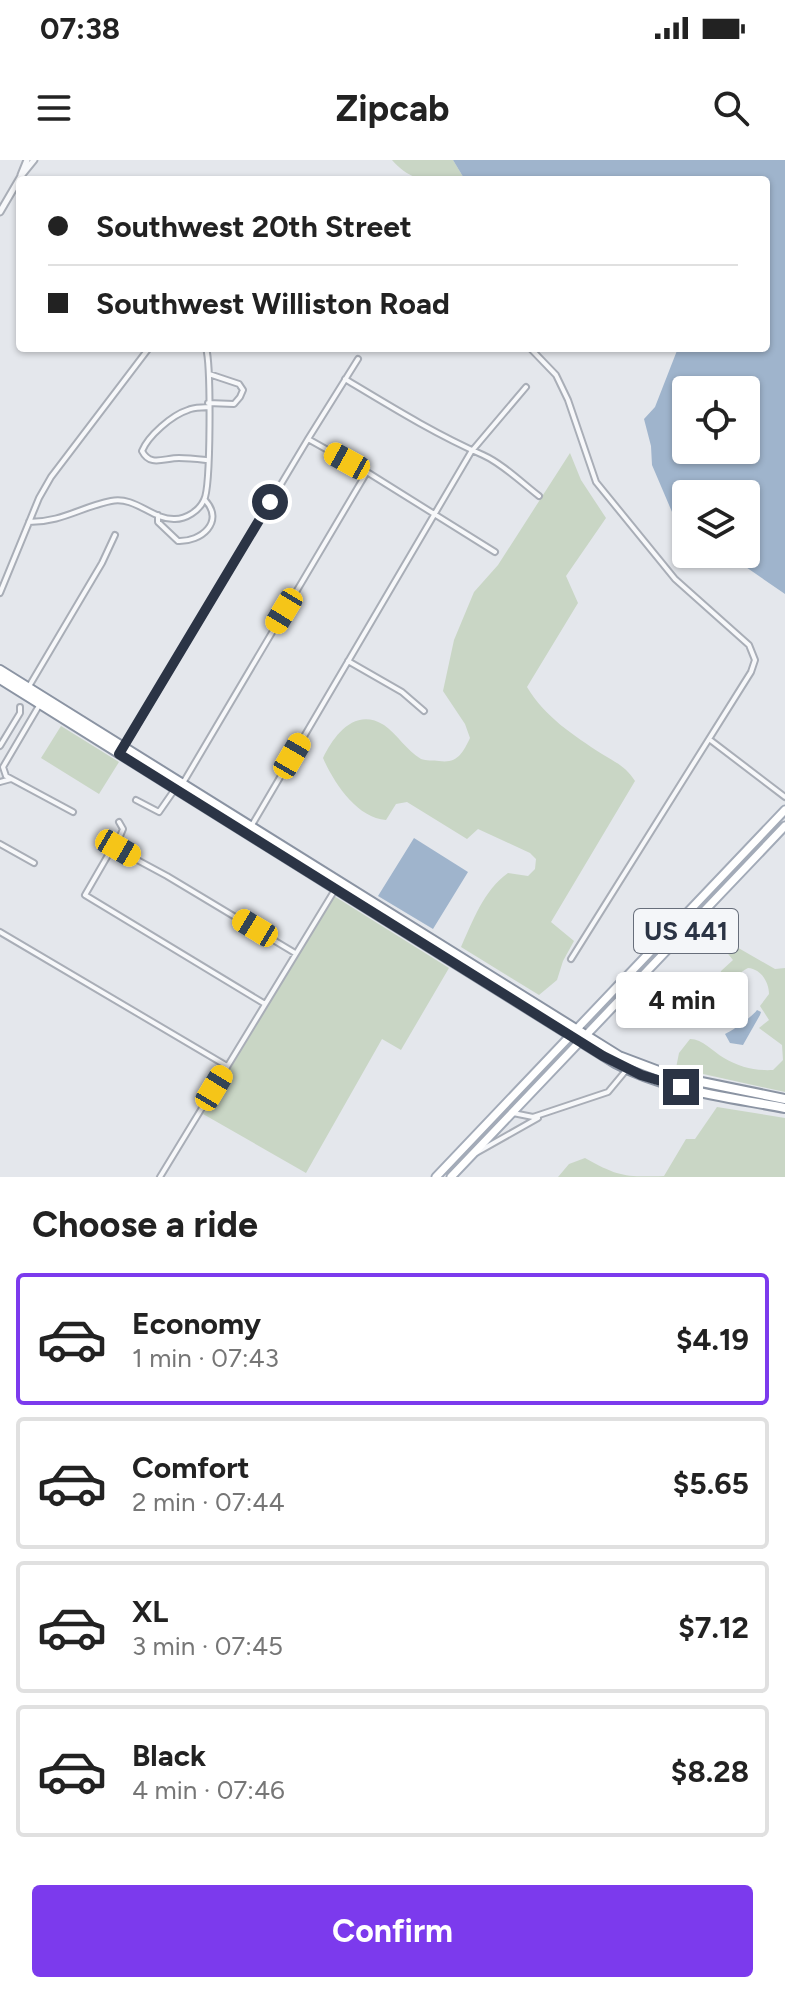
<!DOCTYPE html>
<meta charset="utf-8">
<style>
:root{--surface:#fff;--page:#f6f6f6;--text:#222;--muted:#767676;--line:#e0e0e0;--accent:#7c3aed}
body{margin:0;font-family:Figtree,sans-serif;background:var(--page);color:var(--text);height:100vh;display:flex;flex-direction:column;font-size:30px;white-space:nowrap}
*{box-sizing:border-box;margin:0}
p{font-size:26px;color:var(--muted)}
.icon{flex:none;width:44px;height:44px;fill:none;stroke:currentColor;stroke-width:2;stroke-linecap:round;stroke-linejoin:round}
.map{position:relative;height:1017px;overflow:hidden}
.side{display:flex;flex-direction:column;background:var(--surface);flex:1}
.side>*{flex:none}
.banner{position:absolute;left:16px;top:16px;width:754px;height:176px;border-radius:8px;box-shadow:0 2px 6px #0004;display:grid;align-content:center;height:176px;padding:0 32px;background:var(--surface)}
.buttons{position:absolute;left:672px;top:216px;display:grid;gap:16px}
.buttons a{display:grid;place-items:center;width:88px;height:88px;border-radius:8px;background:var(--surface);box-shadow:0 2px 6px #0004;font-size:40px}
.end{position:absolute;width:36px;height:36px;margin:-18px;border:10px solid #2b3445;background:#fff;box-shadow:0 0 0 4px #fff}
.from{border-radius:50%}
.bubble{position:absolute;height:56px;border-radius:8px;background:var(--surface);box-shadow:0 2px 6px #0004;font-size:26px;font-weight:700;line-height:56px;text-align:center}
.car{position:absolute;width:24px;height:48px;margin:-24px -12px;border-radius:10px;box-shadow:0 0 6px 2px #0007;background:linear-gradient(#f5c518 24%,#345 0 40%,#f5c518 0 76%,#345 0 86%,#f5c518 0)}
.banner b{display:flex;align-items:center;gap:28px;height:76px;font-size:30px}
.banner b+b{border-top:2px solid var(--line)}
.banner i{width:20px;height:20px;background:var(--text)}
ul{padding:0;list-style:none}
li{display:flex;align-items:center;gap:24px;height:132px;margin:0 16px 12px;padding:0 16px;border:4px solid var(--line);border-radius:8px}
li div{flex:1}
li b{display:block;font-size:30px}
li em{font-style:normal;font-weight:700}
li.current{border-color:var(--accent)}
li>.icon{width:72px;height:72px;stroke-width:1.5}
h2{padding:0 32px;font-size:36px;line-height:96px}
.cta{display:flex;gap:16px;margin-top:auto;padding:16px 32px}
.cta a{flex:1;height:92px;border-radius:8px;background:var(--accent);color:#fff;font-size:32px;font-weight:700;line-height:92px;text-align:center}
.status{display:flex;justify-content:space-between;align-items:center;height:56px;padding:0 40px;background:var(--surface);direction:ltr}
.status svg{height:22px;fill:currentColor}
header{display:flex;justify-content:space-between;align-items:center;height:104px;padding:0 32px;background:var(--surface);font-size:36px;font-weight:700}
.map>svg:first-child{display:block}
.green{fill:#c9d6c5}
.water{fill:#9fb4cc;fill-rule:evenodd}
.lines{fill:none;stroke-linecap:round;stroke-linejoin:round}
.minor-casing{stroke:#a9aeb7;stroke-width:8}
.tertiary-casing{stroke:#a9aeb7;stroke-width:9}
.primary-casing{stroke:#a3abb8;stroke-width:11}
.trunk-casing{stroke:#8b94a3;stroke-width:12}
.minor{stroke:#f7f8fa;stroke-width:4}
.tertiary{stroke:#f7f8fa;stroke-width:5}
.primary{stroke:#fff;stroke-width:7}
.trunk{stroke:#fff;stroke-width:8}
.route{stroke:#2b3445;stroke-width:10}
.labels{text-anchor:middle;stroke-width:8;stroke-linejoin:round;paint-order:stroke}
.shield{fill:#f4f6f9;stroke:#676e7b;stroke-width:2}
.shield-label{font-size:26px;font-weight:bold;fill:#2b3445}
</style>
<div class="status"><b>07:38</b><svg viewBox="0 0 49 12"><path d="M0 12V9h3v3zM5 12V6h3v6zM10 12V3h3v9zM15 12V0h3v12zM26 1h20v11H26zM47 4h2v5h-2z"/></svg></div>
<header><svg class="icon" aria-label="menu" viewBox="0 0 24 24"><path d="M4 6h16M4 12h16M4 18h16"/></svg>Zipcab<svg class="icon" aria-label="search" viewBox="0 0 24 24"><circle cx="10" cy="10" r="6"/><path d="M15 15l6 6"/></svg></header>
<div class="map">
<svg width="785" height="1017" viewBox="0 0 785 1017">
<rect width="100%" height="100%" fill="#e4e7ec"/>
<path class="green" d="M392,0H453L465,20C434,20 415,26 392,0Z
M570,293L581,320L606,358L566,416L578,443L527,527C545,557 573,575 602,594C617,603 626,607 635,621L551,762L574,781L563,801L557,820L539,835L461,787C473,761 483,731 508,713L528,716L535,709L536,699L530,693L478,669L467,679L407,642L396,644L386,660C357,658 334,623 323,598C334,575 355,547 384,565C397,574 407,591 421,599C426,601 433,600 439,601C457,604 463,593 470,578L465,564L443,531L454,480L474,432L498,405Z
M61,566L119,602L99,634L41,598Z
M334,736L449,808L401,890L382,879L306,1013L203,954Z
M724,768L729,771L728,782L775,809L785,808V932L676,908L679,893L690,879C703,879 712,891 724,898C740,907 754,911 773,910L783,900L782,885L759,868L769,860L760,846L769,834C769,822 761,809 748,808C736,813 734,828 720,818L721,811L733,800L721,785L718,773Z
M717,947L785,958V1017H558L569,1004L585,998C619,1017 625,1017 664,1016L686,979H695Z"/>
<path class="water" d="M453,0H785V434L727,394H746V334H686V371L678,366L652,305L651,286L644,259L655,247L678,188H766V20H465ZM686,230H746V290H686Z
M414,678L468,712L433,769L378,736Z
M757,850L761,852L760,855L743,885L730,883L725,874C732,871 753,856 757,850Z"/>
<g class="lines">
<g class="minor-casing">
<path id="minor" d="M530,188L556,215L568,240L596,322L675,419L749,485L755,500L751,512L571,799
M345,219C390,246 435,274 483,295C503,304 522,323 539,336
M208,243L234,244L240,237L243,230L239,224L209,214
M308,279L367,312L495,392
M206,300C197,299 188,298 179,298C164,298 150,307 142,291C148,276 172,255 188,250C194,247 202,248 208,247
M158,355V362L178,381C201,382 225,362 205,340
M29,362C62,362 81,347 111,341C136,336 152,360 175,359C186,359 199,351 204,340C211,327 211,205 206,188
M0,433L39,338L51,317L149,188
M348,501L402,532L424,551
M28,528L102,403L115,375
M40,544L3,607L6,616L73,652
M709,579L785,637
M125,585L308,279L358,199
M0,586L20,553V547
M0,622L11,619
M183,623L367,312
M136,640L159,652L175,629
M119,662L123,669L115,688L111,690L85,735L265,844
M252,665L471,292L526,227
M0,684L34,703
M115,688L167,716L295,793
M0,772L227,906
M513,953L533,957L608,932L628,908
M476,993L538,958
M160,1017L336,728"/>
</g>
<g class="tertiary-casing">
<path id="tertiary" d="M21,15L27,0
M0,52L21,16L34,0"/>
</g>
<g class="primary-casing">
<path id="primary" d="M436,1017L785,650
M451,1017L785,666"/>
</g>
<g class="trunk-casing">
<path id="trunk" d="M0,510L619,896L672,916L785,939
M0,519L615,903C667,931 728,937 785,948"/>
</g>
<use href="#minor" class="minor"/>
<use href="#tertiary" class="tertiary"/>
<use href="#primary" class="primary"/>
<use href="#trunk" class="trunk"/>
</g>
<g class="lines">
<path class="route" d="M270,342L119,594L603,896L641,915L681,927"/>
</g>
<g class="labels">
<rect class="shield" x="634" y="749" width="104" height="44" rx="6"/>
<g class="shield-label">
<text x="686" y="780">US 441</text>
</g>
</g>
</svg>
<div class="buttons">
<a><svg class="icon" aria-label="locate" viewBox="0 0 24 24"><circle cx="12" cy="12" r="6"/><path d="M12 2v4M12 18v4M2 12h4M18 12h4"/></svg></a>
<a><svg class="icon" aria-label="layers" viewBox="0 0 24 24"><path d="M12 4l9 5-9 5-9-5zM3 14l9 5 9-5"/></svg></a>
</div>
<i class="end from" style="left:270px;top:342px"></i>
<i class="end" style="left:681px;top:927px"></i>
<div class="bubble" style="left:616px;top:812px;width:132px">4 min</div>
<i class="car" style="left:347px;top:301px;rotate:299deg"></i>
<i class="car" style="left:284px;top:451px;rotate:211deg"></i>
<i class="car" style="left:292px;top:596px;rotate:30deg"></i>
<i class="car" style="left:118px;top:688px;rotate:120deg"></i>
<i class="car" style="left:255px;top:768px;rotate:301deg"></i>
<i class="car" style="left:214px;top:928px;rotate:31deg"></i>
<div class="banner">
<b><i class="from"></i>Southwest 20th Street</b>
<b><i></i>Southwest Williston Road</b>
</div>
</div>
<section class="side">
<h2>Choose a ride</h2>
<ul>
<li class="current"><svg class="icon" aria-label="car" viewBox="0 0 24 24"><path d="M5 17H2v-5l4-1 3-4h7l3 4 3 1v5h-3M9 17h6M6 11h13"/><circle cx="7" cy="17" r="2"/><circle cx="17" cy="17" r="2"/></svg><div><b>Economy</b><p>1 min · 07:43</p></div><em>$4.19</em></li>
<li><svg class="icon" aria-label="car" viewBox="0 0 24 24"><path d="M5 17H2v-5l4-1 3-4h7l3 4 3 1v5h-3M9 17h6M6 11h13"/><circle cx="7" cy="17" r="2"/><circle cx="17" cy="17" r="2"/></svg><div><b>Comfort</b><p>2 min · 07:44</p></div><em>$5.65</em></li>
<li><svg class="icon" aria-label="car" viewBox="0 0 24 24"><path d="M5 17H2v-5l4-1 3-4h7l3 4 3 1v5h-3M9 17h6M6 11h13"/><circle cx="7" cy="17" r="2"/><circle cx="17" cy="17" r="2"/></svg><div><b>XL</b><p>3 min · 07:45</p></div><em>$7.12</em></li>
<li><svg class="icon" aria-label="car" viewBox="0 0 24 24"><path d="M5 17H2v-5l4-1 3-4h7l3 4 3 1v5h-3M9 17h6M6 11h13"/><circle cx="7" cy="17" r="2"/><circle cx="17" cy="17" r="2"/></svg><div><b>Black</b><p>4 min · 07:46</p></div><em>$8.28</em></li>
</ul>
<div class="cta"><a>Confirm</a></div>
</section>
